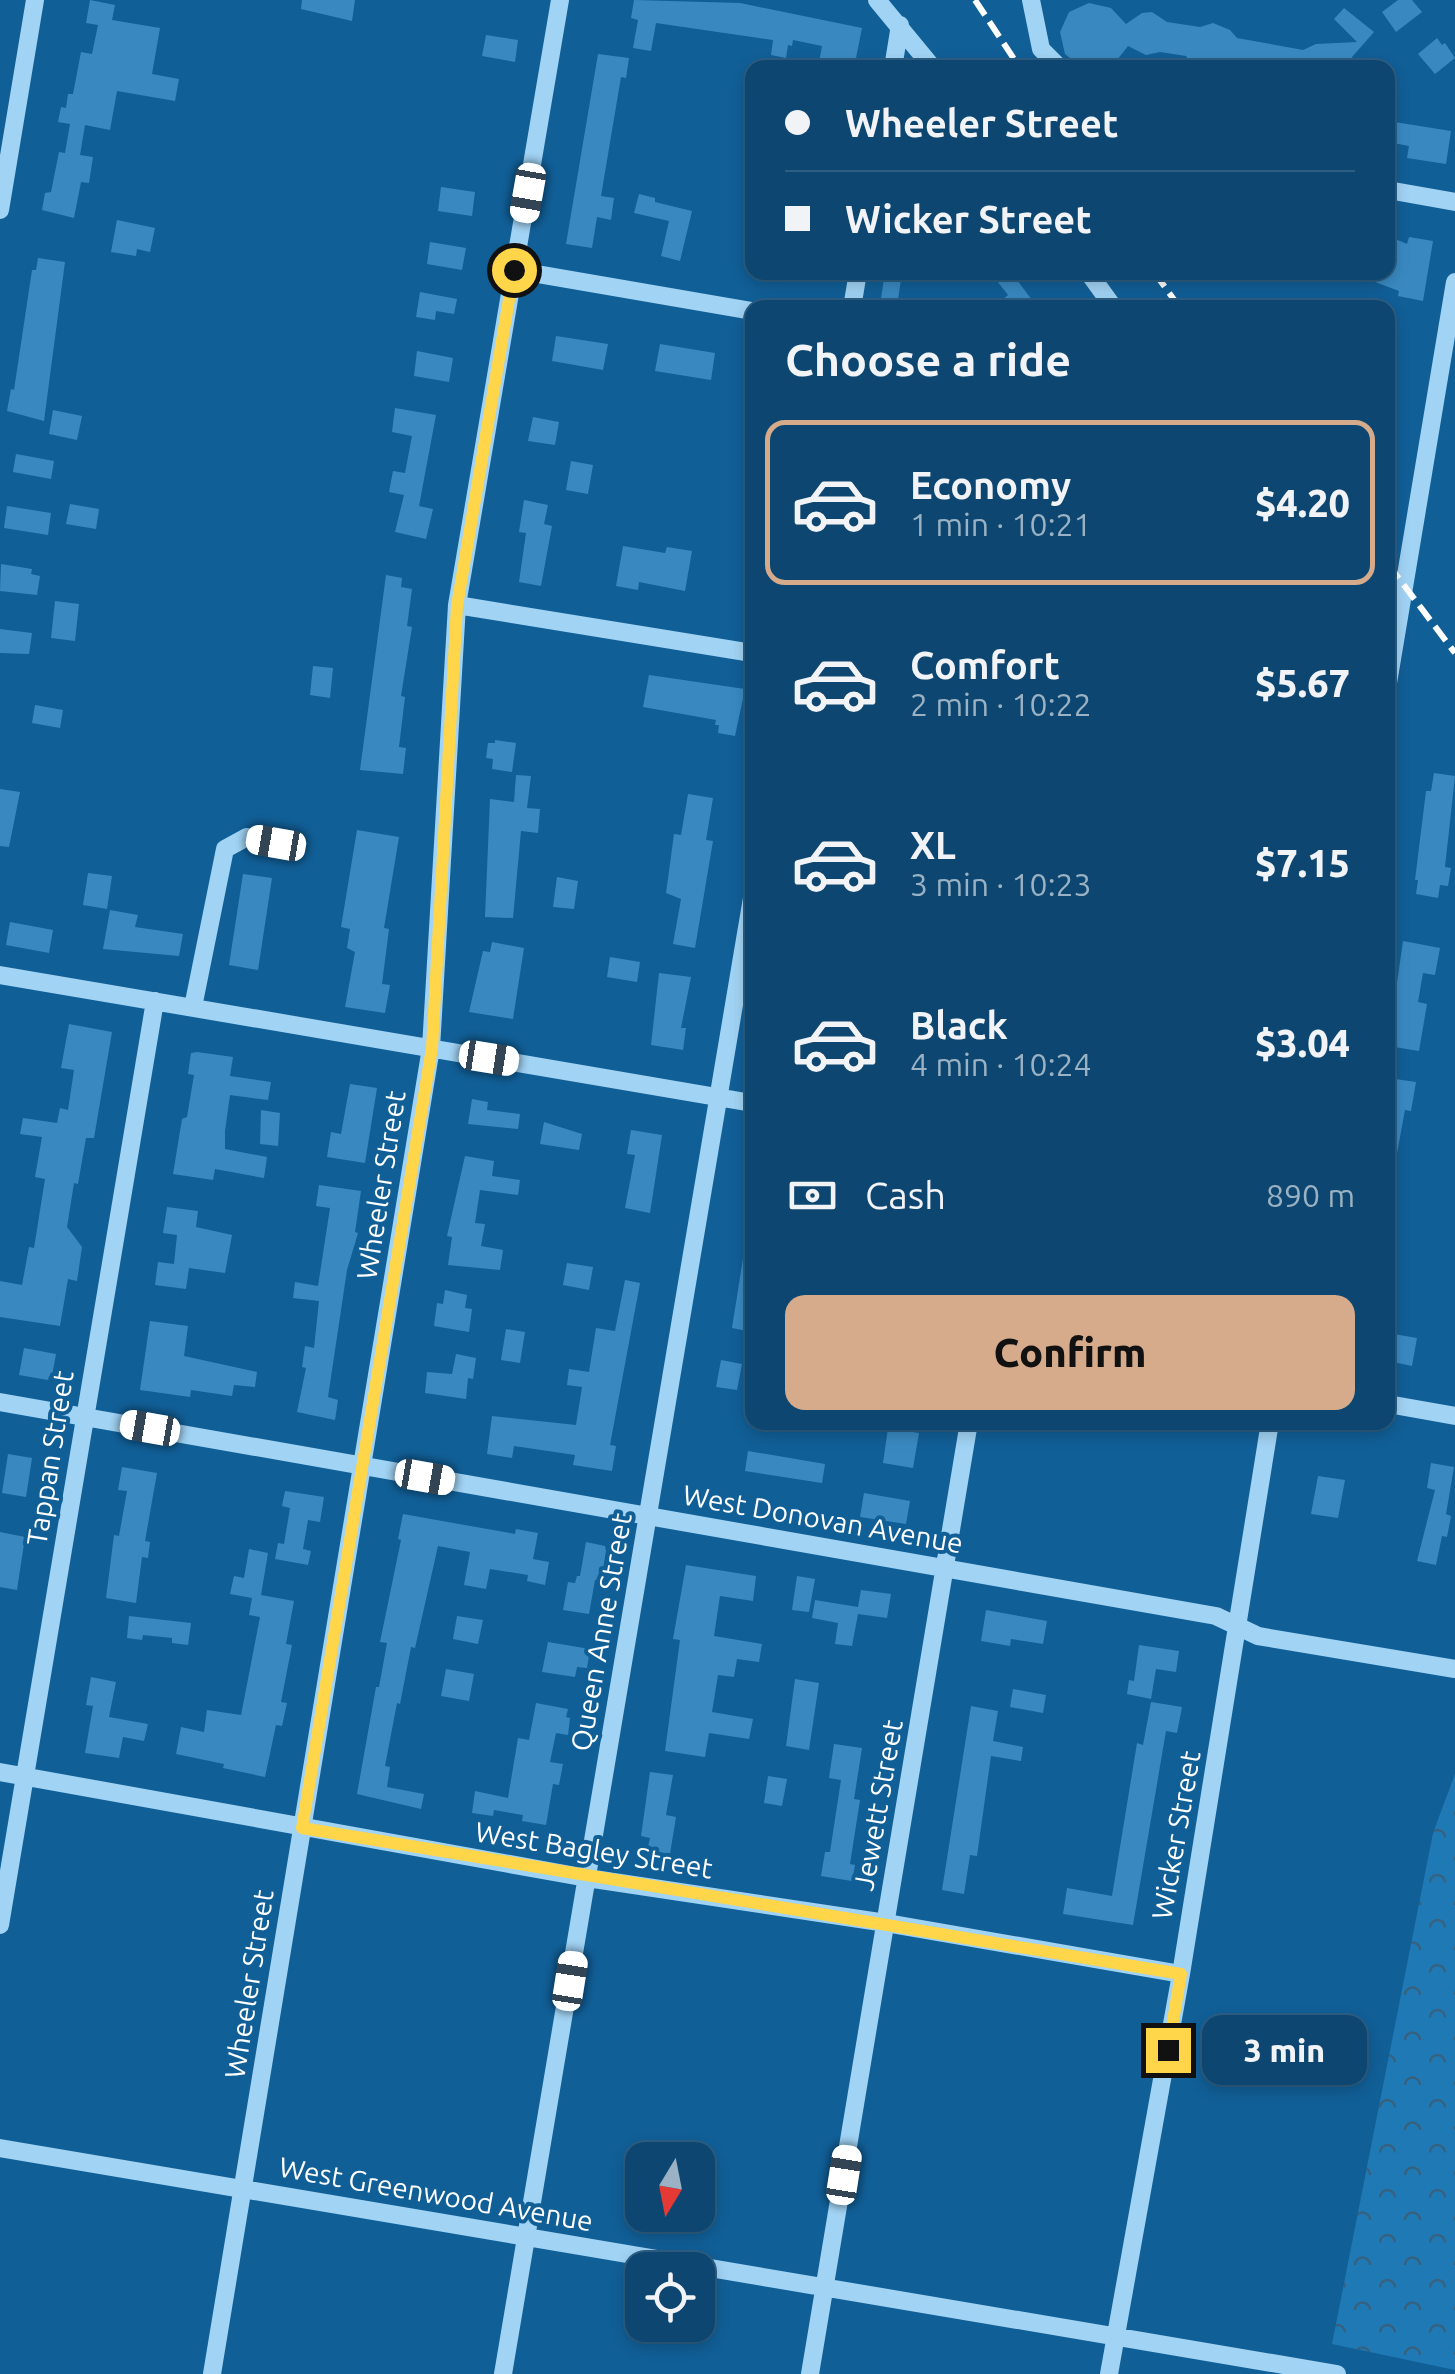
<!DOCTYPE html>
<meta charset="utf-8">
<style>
:root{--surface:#0d4771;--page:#164e76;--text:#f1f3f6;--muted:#9ab2c3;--line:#2d5f84;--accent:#d6ab8b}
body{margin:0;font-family:Ubuntu,sans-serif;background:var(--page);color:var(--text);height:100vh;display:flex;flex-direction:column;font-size:38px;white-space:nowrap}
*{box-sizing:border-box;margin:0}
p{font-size:32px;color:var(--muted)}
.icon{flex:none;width:55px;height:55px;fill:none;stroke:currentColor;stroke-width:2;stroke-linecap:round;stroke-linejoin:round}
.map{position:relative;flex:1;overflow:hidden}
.sheet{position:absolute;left:745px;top:300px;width:650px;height:1130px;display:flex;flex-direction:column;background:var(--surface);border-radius:20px;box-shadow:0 5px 15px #0003,0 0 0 2px var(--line)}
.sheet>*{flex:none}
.hud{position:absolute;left:745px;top:60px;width:650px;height:220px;border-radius:20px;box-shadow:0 5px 15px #0003,0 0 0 2px var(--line);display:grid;align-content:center;height:220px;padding:0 40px;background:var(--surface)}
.needle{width:65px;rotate:190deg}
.controls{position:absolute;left:625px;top:2142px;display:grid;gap:20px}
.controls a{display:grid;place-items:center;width:90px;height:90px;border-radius:20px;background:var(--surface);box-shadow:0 5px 15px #0003,0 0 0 2px var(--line);font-size:50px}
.end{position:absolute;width:45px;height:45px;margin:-22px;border:12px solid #ffd54a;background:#111;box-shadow:0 0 0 5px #111}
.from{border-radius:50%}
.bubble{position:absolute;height:70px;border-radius:20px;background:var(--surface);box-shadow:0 5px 15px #0003,0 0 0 2px var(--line);font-size:32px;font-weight:800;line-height:70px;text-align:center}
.car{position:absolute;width:30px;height:60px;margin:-30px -15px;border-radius:12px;box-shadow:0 0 8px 2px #0007;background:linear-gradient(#fff 24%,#345 0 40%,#fff 0 76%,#345 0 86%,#fff 0)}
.hud b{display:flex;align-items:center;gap:35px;height:95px;font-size:38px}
.hud b+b{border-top:2px solid var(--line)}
.hud i{width:25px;height:25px;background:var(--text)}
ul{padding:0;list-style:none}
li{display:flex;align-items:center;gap:30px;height:165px;margin:0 20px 15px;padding:0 20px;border:5px solid transparent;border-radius:20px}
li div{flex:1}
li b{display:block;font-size:38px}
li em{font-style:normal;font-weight:800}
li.current{border-color:var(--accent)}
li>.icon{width:90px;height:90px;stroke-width:1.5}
h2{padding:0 40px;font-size:45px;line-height:120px}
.pay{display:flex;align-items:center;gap:25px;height:110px;padding:0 40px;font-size:38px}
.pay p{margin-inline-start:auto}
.primary-button{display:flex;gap:20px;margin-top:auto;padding:20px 40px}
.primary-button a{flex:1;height:115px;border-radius:20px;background:var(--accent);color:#111;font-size:40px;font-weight:800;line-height:115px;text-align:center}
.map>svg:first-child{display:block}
.forest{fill:url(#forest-crowns)}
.building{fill:#3989c0}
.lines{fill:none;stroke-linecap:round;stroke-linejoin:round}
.minor{stroke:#a1d3f4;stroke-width:18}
.rail{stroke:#fff;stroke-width:6;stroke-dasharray:18 8;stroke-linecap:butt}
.route{stroke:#ffd54a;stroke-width:12}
.labels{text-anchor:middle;stroke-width:8;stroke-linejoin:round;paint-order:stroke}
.street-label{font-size:28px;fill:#fff;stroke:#115f97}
</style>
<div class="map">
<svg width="1455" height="2374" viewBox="0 0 1455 2374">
<defs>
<pattern id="forest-crowns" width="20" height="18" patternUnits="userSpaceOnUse" patternTransform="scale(2.5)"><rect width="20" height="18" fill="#1f79b5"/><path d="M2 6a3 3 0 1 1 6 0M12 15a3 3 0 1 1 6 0" fill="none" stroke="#366280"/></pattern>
</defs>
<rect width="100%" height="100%" fill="#115f97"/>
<path class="forest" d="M1455,1774V2370L1332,2344L1433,1833Z"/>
<path class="building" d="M90,0L115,5L112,20L160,28L152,74L179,79L175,101L117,91L110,130L85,125L80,155L93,157L89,183L81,182L74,218L42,210L45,193L51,192L59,152L65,153L70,124L58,122L61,107L66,108L68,94H73L81,52L92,54L98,25L86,23Z
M302,0H355L352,21L301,9Z
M634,0L740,3L862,28L854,68H818L822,46L793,40L792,46L788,45L786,58L771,55L773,40L656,23L651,51L633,48L638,20L631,18Z
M1398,0H1412L1422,12L1396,32L1382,12Z
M1089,3L1111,8L1126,24L1142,13L1152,12L1167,22L1200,27L1213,23L1230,30L1237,38L1303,50L1316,44L1357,42L1334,19L1344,8L1374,32L1352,57L1354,68H1192L1186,56L1160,52L1146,55L1128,46L1117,60L1104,68H1083L1065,54L1060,32L1069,12Z
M486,35L518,40L515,62L482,56Z
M1437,38L1442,45L1445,43L1455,58L1435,74L1418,54Z
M598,54L629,58L626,78L621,77L601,196L614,198L611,220L597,217L592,248L566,244Z
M1388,121L1451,131L1446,164L1407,158L1409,146L1388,142Z
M441,187L475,192L472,216L438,211Z
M639,194L655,198V202L692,211L680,261L661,256L669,221L634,213Z
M117,220L155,228L150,252L137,249L136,256L111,252Z
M1388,236L1407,244L1409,237L1433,241L1423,301L1398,296L1399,291L1354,274L1388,272Z
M430,242L466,248L462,270L427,264Z
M38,258L65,262L44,421L7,411L11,389L14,390L32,270H36Z
M885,272H902L897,307L880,305Z
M990,272H1011L1038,308H992L1008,295Z
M420,292L457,299L454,314L436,311L435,320L416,317Z
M556,336L608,344L603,370L552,361Z
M660,344L715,353L711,380L655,371Z
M417,351L453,358L449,382L414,376Z
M395,408L436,415L419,506L433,509L426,539L395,532L404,495L389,492L393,471L405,473L412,436L392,432Z
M53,410L82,416L77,440L49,434Z
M533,417L559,422L555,445L528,441Z
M16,454L54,461L51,479L13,472Z
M571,461L593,465L588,494L566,490Z
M524,500L548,505L544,524L552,526L541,586L519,582L526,533L519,532Z
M70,504L99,509L96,529L66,524Z
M7,506L51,513L48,535L4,528Z
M623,546L665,553L667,547L692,551L685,591L639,582L638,590L616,586Z
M1,564L32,569L31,574L40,576L37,595L0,591Z
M386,575L402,578L401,587L412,589L407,626L412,627L401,696L405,697L399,747L406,748L403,774L360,770Z
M55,601L79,604L75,641L51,638Z
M0,629L32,633L29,654L0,653Z
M313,666L333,668L330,698L310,695Z
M649,675L745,689L735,736L718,733L719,725H715L716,720L643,707Z
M35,705L63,710L60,728L32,723Z
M495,740L516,743L512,772L492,769L493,759L486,758L488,743H495Z
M1434,773L1455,776L1445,867L1451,868L1448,886L1440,885L1438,898L1416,894L1418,880H1415L1426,791H1431Z
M516,775L531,776L527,808L540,809L538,833L521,831L513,918L485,917L490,799L514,802Z
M0,789L20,792L9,847L0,846Z
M688,794L713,798L706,840L713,841L695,948L673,944L681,899L666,893L674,834L681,835Z
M357,830L399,837L384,928L389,929L382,984L390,985L385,1013L345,1007L355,952L347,948L350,929L341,927Z
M88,873L112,876L107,909L83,905Z
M243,874L272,878L258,970L229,965Z
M557,877L578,881L574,909L553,907Z
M110,910L138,915L135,927L183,934L179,956L103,949Z
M10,922L53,930L49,953L6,945Z
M1403,941L1440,948L1435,975L1423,973L1418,1002L1427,1004L1419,1051L1388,1046Z
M492,942L524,948L513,1019L469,1012L483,951L490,952Z
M610,957L640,962L637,982L607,977Z
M659,973L691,977L681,1028H686L683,1050L651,1045Z
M69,1024L112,1032L94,1138H86L78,1184L74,1183L67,1227L82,1247L77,1281L68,1279L60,1326L0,1317V1281L22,1285L29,1247L34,1248L45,1179L35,1177L42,1137L20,1134L23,1118L57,1123L60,1108L68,1110L74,1070L61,1068Z
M197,1052L233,1057L230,1076L271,1082L268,1100L230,1095L225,1131V1149L267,1157L264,1178L215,1169L213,1180L173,1174L182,1119L187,1117L194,1075L188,1074L191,1053Z
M1388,1078L1416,1082L1411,1111L1405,1110L1395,1164L1388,1163Z
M350,1084L377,1088L365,1163L327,1157L331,1132L341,1134Z
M472,1099L488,1102L487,1110L520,1114L518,1129L468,1124Z
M261,1110L280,1113L278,1146L260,1144Z
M544,1122L582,1134L579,1150L540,1144Z
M631,1130L662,1135L650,1213L625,1208L635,1155L627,1154Z
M465,1156L494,1161L492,1176L520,1180L518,1195L480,1190L475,1223L485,1224L481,1246L503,1250L500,1270L448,1265L452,1237L447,1236Z
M319,1185L361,1191L355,1232L358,1233L347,1270L328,1397L338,1400L335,1420L297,1412L306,1368L302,1367L305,1346L314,1348L319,1301L293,1298L295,1282L318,1286L330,1208L316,1206Z
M167,1207L198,1211L196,1227L232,1235L225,1273L189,1268L186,1289L155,1285L158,1262L174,1264L177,1235L163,1233Z
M744,1252H752V1332L732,1328Z
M567,1263L593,1267L589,1290L563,1285Z
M625,1280L640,1283L610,1445L616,1446L612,1471L573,1465L575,1455L514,1446L512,1458L487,1454L492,1416L576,1425L582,1387L567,1385L569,1369L589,1372L596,1328L615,1331Z
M445,1290L467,1295L465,1308L472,1309L469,1332L434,1326L437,1303L443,1304Z
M150,1321L188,1326L184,1356L257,1372L255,1387L234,1385L232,1396L191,1390L190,1397L140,1390Z
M506,1329L525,1332L520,1363L501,1360Z
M1388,1333L1417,1338L1412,1366L1388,1361Z
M24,1348L56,1354L52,1376H49L48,1380L19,1375Z
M456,1354L476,1358L473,1379L468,1378L466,1399L425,1393L427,1372L452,1374Z
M721,1360L742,1364L737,1390L716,1387Z
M888,1428L919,1433L913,1468L883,1463Z
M748,1451L825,1464L822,1483L745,1471Z
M8,1454L32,1458L26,1497L2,1493Z
M1431,1463L1454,1467L1446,1514L1451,1516L1447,1537L1442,1536L1436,1565L1417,1561L1435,1490L1427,1488Z
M122,1467L157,1473L145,1541L150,1542L148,1558L142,1557L136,1603L106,1598L114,1535L119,1536L127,1491L118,1490Z
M1318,1476L1345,1480L1338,1518L1311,1514Z
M285,1491L324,1497L320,1522L308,1520L303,1549L311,1551L308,1565L275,1559L278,1543L284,1544L290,1508L282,1506Z
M864,1493L910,1501L906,1524L860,1517Z
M403,1514L515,1534L516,1529L538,1533L533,1559L549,1562L545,1585L527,1581L528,1575L490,1569L486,1589L464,1585L470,1552L438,1546L415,1648L411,1647L400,1704L397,1703L385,1766L390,1767L387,1787L424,1794L421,1809L357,1794L376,1687H379L387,1643L380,1642L401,1540L398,1539Z
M0,1532L25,1537L17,1590L0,1587Z
M586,1542L605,1546L606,1551L601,1581L595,1580L589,1614L563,1610L568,1582L575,1583L577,1576H580Z
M249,1549L268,1553L261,1595L294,1601L286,1644L292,1645L281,1702L287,1703L282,1726L276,1725L265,1777L223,1768L224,1764L176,1754L181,1727L204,1732L207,1710L241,1715L260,1617L249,1615L252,1598L230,1594L234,1576L244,1578Z
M686,1565L756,1576L753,1601L720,1596L714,1636L762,1644L759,1662L737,1659L734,1677L718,1675L712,1712L753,1719L749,1739L709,1733L705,1757L665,1751L680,1640L673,1639Z
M797,1576L815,1579L809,1612L792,1610Z
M861,1590L891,1594L887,1618L858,1614L852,1646L835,1644L838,1623L812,1618L815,1600L858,1607Z
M986,1610L1047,1621L1043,1644L1011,1639L1010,1646L981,1641Z
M129,1616L191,1623L188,1645L172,1643V1638L143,1635L142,1640L127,1638Z
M457,1616L483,1620L478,1644L453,1639Z
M548,1642L590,1649L587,1668L577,1667L575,1677L542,1672Z
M1139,1645L1179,1651L1176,1672L1156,1669L1151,1699L1127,1694L1129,1680L1134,1681Z
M446,1669L474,1674L469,1701L441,1696Z
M91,1677L116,1682L109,1717L148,1724L144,1741L123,1737L119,1758L85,1753L93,1706L86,1705Z
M795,1679L819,1683L809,1750L786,1746Z
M1013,1689L1046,1695L1043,1713L1010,1707Z
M1151,1702L1182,1707L1177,1733L1166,1731L1133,1925L1063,1914L1067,1888L1112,1896L1137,1743L1143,1745Z
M536,1703L568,1709L566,1717L570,1718L568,1735L556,1733L550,1762L563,1764L559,1785L553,1784L546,1825L522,1821L523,1815L494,1810L493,1816L472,1813L475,1791L508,1798L518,1738L529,1740Z
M971,1706L998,1711L993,1741L1023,1747L1021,1761L991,1756L977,1856L970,1855L964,1894L942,1890Z
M834,1744L862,1748L854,1799L860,1800L850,1864L855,1865L852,1881L821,1876L825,1852H830L841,1780L829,1778Z
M650,1772L673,1775L666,1815L676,1817L670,1854L647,1851L650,1838L641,1836Z
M768,1776L787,1779L782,1806L764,1803Z"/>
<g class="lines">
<path class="minor" d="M877,0L933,68
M1031,0L1041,49L1060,68
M893,68L900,25
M1388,190L1455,202
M0,210L35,0
M514,270L752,311
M1088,272L1114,308
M852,308L858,272
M457,605L752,653
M1388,683L1455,282
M0,975L752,1103
M193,1007L225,849L247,837L276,843
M0,1402L1216,1616L1258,1636L1455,1669
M1388,1404L1455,1416
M0,1772L587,1878L886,1923L1181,1974
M0,1925L155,1001
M0,2148L1337,2374
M212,2374L431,1048L457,605L560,0
M503,2374L752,898
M810,2374L969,1422
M1109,2374L1181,1974L1270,1422"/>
<path class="rail" d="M975,0L1020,68
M1154,272L1180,308
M1388,564L1455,653"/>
</g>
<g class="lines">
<path class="route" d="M514,270L457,606L432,1048L302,1828C595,1878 888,1923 1181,1974L1168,2050"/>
</g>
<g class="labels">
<g class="street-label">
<text transform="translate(381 1185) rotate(-81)" y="10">Wheeler Street</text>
<text transform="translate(50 1458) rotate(-81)" y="10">Tappan Street</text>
<text transform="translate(823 1519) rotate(10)" y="10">West Donovan Avenue</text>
<text transform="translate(601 1632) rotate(-80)" y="10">Queen Anne Street</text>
<text transform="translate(878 1805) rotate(-80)" y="10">Jewett Street</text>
<text transform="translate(1176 1835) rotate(-80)" y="10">Wicker Street</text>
<text transform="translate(594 1850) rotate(9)" y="10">West Bagley Street</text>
<text transform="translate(249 1984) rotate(-81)" y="10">Wheeler Street</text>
<text transform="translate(436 2194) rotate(10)" y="10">West Greenwood Avenue</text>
</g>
</g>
</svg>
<div class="controls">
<a><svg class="needle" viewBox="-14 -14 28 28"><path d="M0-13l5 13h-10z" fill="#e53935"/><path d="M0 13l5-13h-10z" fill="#9ab2c3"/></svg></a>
<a><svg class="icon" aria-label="locate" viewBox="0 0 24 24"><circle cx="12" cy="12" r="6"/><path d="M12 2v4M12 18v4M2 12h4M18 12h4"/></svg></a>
</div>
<i class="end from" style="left:514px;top:270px"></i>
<i class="end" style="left:1168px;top:2050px"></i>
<div class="bubble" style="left:1202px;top:2015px;width:165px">3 min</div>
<i class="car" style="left:528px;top:193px;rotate:190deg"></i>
<i class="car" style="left:276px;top:843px;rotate:280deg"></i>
<i class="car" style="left:489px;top:1058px;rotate:99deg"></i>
<i class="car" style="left:150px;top:1428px;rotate:280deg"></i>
<i class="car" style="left:425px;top:1477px;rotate:100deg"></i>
<i class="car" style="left:570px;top:1981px;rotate:9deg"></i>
<i class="car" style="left:844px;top:2175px;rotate:9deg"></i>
<div class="hud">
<b><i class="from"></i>Wheeler Street</b>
<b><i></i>Wicker Street</b>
</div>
<section class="sheet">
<h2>Choose a ride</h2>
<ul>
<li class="current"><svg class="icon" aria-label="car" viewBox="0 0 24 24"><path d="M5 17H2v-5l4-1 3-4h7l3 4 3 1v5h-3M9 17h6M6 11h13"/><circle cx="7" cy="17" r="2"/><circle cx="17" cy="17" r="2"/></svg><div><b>Economy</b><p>1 min · 10:21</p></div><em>$4.20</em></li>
<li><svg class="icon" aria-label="car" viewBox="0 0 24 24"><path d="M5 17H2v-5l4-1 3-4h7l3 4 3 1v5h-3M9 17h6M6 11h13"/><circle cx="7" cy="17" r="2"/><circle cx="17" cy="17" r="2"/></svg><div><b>Comfort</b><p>2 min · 10:22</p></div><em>$5.67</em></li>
<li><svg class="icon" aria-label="car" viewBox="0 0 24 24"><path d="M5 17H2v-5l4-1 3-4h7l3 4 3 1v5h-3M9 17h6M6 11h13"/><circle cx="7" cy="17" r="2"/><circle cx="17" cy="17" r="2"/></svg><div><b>XL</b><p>3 min · 10:23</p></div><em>$7.15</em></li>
<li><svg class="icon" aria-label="car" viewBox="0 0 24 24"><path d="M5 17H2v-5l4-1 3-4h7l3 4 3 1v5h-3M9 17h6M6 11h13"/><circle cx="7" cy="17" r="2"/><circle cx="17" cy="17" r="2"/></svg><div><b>Black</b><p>4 min · 10:24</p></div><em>$3.04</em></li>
</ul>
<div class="pay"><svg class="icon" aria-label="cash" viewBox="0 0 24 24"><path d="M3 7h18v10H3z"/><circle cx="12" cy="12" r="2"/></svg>Cash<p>890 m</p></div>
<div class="primary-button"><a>Confirm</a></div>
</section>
</div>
